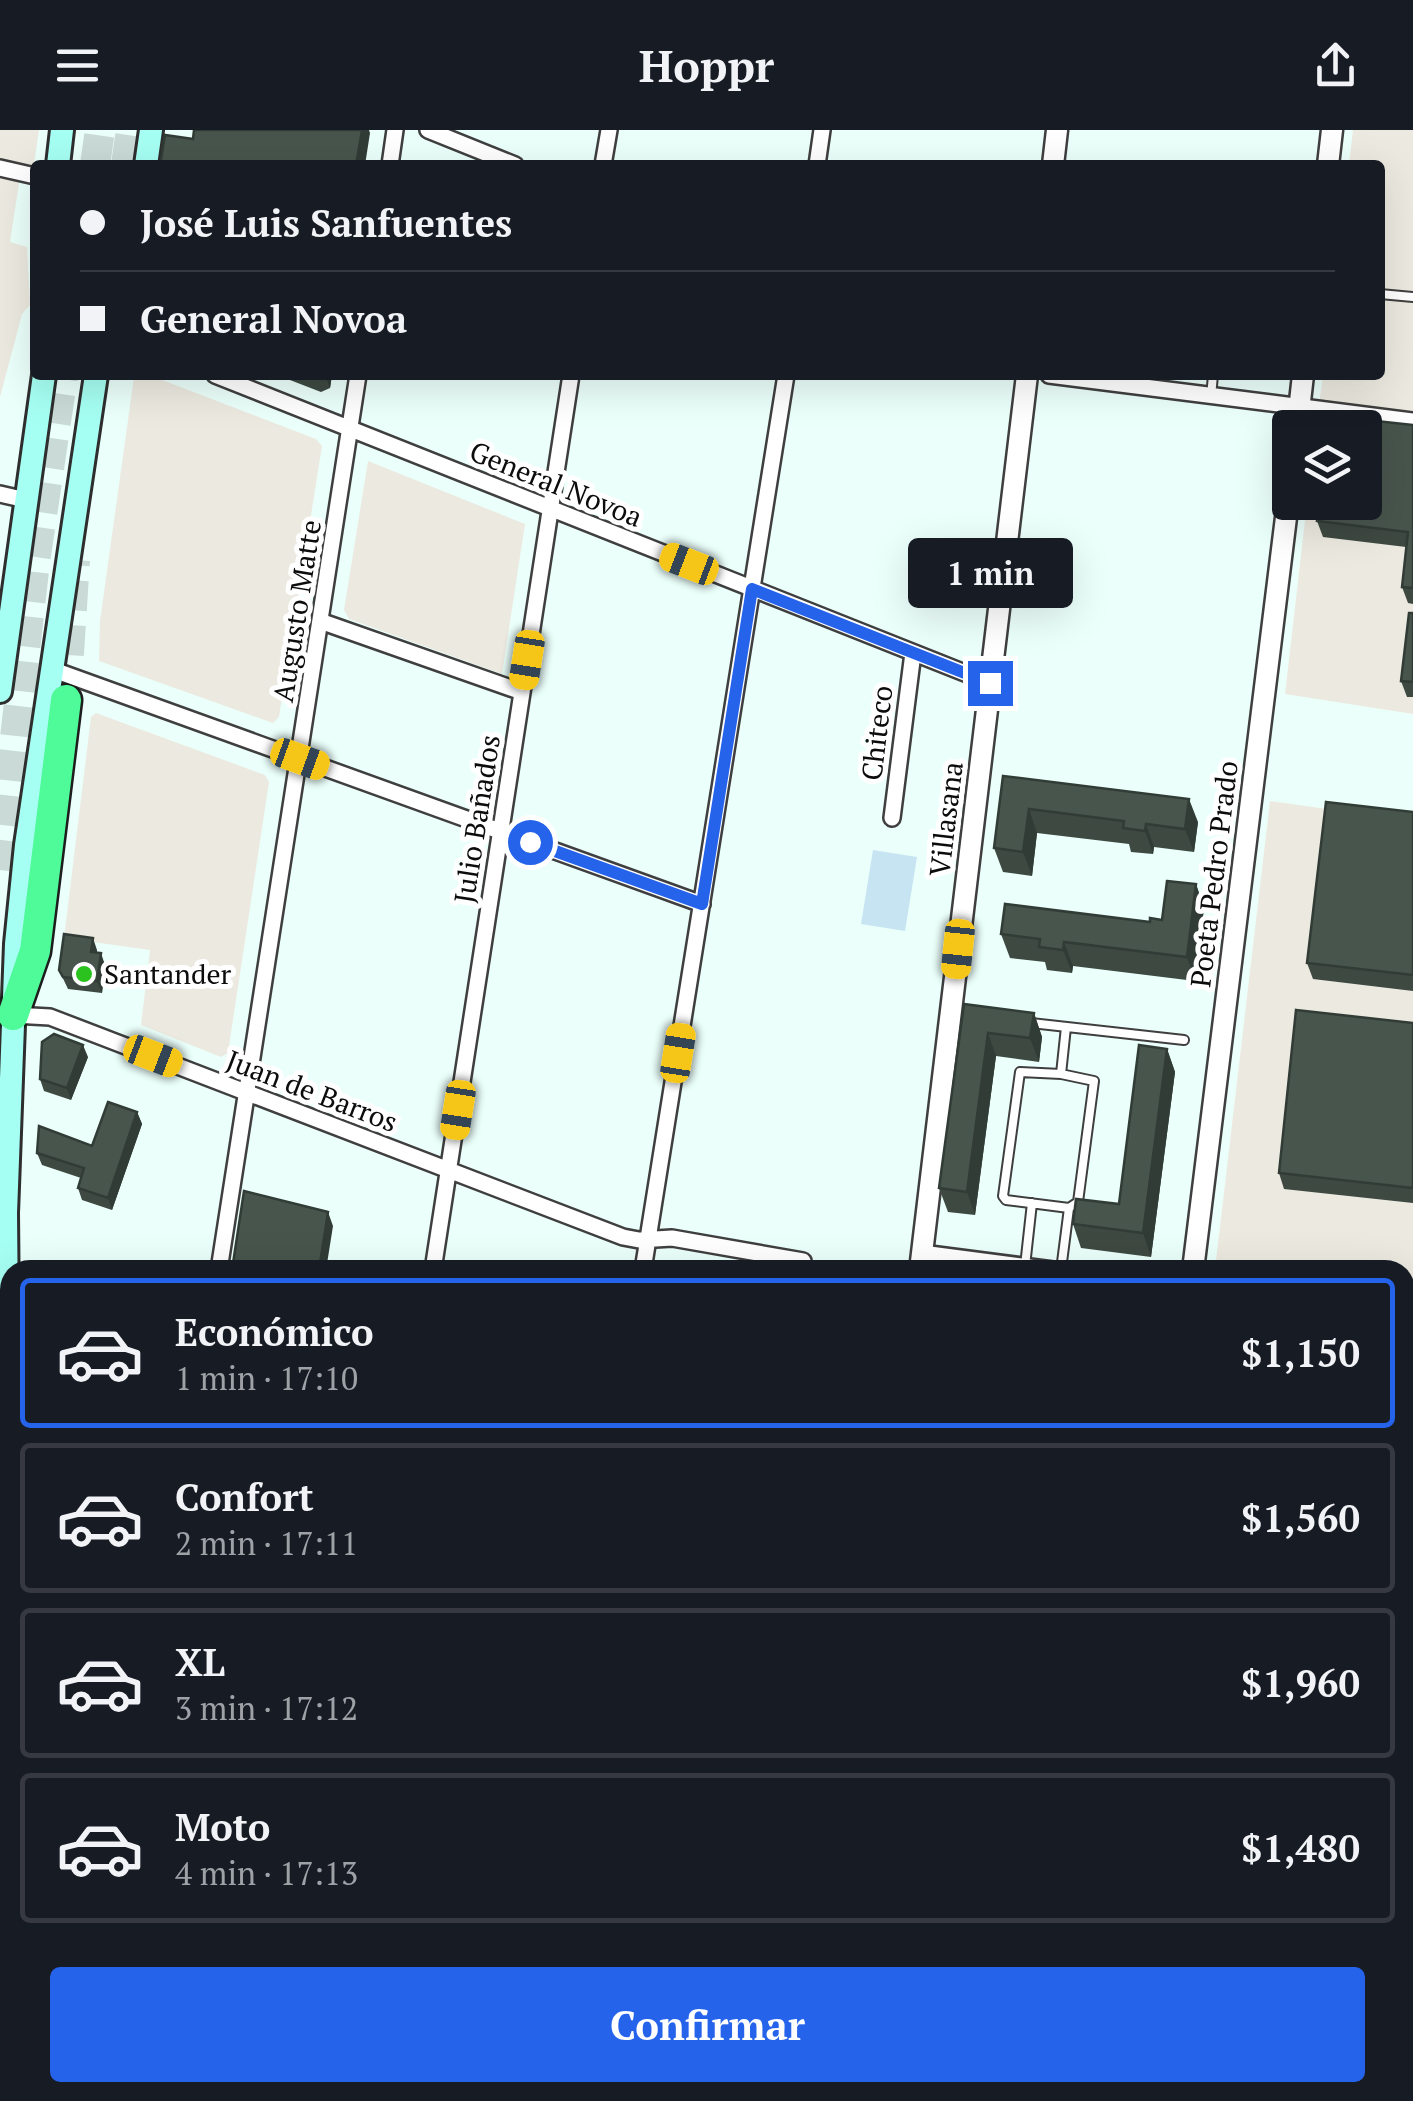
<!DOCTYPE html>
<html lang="es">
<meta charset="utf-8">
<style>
:root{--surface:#171b24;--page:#20242c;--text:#f1f3f6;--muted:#9ea1a6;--line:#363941;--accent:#2563eb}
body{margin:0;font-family:"PT Serif",serif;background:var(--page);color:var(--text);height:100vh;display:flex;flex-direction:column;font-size:38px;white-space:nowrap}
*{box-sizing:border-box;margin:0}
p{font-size:32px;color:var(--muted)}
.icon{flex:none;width:55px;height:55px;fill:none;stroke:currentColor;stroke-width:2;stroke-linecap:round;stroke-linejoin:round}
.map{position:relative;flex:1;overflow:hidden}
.sheet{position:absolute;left:0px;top:1130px;width:1415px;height:842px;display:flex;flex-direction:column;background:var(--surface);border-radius:30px 30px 0 0;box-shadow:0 10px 40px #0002}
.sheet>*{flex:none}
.hud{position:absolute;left:30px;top:30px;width:1355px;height:220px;border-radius:10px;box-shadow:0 10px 40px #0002;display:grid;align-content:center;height:220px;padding:0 50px;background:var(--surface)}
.fabs{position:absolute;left:1272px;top:280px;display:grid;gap:20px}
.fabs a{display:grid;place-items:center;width:110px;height:110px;border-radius:10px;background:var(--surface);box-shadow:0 10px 40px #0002;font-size:50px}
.end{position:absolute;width:45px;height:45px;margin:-22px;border:12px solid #2563eb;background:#fff;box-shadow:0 0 0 5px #fff}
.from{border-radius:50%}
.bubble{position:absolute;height:70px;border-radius:10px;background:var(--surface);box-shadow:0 10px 40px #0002;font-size:32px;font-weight:700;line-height:70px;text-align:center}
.car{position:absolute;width:30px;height:60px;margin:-30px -15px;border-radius:12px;box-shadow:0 0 8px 2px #0007;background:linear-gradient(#f5c518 24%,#345 0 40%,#f5c518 0 76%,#345 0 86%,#f5c518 0)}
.hud b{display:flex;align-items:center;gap:35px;height:95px;font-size:38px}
.hud b+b{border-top:2px solid var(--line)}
.hud i{width:25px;height:25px;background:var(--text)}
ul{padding:18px 0 0;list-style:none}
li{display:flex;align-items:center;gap:30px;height:150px;margin:0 20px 15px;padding:0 30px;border:5px solid var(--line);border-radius:10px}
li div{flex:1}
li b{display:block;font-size:38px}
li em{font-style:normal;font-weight:700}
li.active{border-color:var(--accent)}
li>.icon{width:90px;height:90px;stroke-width:1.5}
.cta{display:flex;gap:20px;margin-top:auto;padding:20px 50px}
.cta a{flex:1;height:115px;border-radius:10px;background:var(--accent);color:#fff;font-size:40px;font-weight:700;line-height:115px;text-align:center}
header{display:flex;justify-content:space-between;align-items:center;height:130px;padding:0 50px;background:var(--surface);font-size:45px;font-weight:700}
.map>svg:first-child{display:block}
.industrial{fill:#eceae0}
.pitch{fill:#c6e4f2}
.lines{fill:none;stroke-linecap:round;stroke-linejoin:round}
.motorway-tunnel{stroke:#cadbd7;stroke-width:30;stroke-dasharray:30 15;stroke-linecap:butt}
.service-casing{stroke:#3f3f3f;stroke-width:12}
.minor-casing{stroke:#3f3f3f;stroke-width:20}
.tertiary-casing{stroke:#3f3f3f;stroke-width:25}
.secondary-casing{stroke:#2e2e2e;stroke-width:28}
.primary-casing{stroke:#1d1d1d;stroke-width:30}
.motorway-casing{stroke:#1d1d1d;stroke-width:35}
.service{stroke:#fff;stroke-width:8}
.minor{stroke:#fff;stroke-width:15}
.tertiary{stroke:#fff;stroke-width:20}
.secondary{stroke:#a6fff3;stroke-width:22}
.primary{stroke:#5cffd2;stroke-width:25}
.motorway{stroke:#4efb98;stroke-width:30}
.wall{fill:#3e4942}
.shaded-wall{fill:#323c36}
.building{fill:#48554d;stroke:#323c36;stroke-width:2.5}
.route{stroke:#2563eb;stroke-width:12}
.poi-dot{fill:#2bc21f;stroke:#fff;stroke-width:4}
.labels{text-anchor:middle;stroke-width:10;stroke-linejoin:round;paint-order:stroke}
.street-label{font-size:28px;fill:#0c0c0c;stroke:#fff}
.poi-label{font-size:28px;fill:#0c0c0c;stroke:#fff;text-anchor:start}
</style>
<header><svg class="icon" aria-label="menu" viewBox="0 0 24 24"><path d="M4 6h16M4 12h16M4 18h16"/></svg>Hoppr<svg class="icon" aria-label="share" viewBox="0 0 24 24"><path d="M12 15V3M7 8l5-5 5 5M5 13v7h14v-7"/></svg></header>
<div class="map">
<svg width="1413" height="1971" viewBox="0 0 1413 1971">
<rect width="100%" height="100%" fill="#ebfffb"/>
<path class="industrial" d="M0,0H39L33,41L21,40L10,112L27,117L30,175L22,184L0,267Z
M1353,0H1413V584L1285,564L1307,373L1365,372V298L1316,297L1323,245H1380V35H1349Z
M138,245H149L316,309L322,316L279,587L273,593L99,531L100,491L134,247Z
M368,331L525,394L502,544L349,489L344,480Z
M96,583L265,645L269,652L228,923L221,927L141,895L150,820L64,808L91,587Z
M1270,671L1413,691V1162L1405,1161V1140L1215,1139Z"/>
<path class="pitch" d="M873,720L917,727L905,801L861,794Z"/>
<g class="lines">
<path class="motorway-tunnel" d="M95,35L100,0
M126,35L131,0
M66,570L75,430
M0,740L35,432L63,245"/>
<g class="service-casing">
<path id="service" d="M1380,164L1413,167
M1211,267L1213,245
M1031,893L1184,910
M1061,944L1066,897
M1025,1136L1032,1073
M1061,1140L1069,1078L1078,1072L1094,951L1061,944L1020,942L1003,1066L1006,1070L1069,1078
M0,1559L10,1552
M0,1636L10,1643
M0,1737L10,1730"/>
</g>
<g class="minor-casing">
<path id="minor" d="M428,0L515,35
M390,35L395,0
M603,35L609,0
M817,35L822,0
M0,38L35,46
M215,245L990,553
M1049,245L1413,291
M0,364L26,370
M320,491L522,562
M51,539L702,774
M892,688L913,523
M13,885L50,887L623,1107L639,1110L672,1108L803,1131
M922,1123L1053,1140
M219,1140L358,245
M433,1140L571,245
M643,1140L786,245
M1405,1185L1413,1186
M0,1592H10
M278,1971L279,1962
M569,1971L570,1962"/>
</g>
<g class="tertiary-casing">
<path id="tertiary" d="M1053,35L1057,0
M1328,35L1332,0
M1297,298L1303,245
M920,1140L1027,245
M1193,1140L1290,355
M0,1890H10
M1405,1936L1413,1935
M851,1971V1962
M1144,1971V1962"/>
</g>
<g class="secondary-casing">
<path id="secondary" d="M58,35L62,0
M146,35L151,0
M0,561L44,245
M0,1481L8,1294L6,1083L16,814L26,715L96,245"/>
</g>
<g class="primary-casing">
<path id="primary" d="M0,1293L10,1294
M1405,1570H1413"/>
</g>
<g class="motorway-casing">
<path id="motorway" d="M13,885L35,821L66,570"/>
</g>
<use href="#service" class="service"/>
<use href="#minor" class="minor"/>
<use href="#tertiary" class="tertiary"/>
<use href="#secondary" class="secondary"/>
<use href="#primary" class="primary"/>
<use href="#motorway" class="motorway"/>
</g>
<path class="wall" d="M277,245H332L330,258L321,262Z
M1413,295V474L1408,473L1402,457L1406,417L1323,407L1317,391Z
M1413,483V567H1407L1401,551Z
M1003,646L1198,692L1194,722L1154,717L1153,724L1131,722L1129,714L1037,703L1032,746L1003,742L994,718Z
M1413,682V861L1313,849L1307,833Z
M1196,754L1204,778L1195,851L1073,836L1072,843L1047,840L1045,832L1010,828L1001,804L1162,790Z
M97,820V822L105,835L102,863L68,859L59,840Z
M964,874L1034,883L1042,907L1039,932L996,926L975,1085L948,1082L939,1058Z
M1413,893V1073L1284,1059L1279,1043Z
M1167,919L1175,942L1151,1127L1081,1118L1073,1094L1119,1074Z
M88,927L71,970L44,961L40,949Z
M137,982L142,994L112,1080L82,1070L78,1058L81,1048L42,1035L37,1023L92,1016Z"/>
<path class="shaded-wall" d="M362,0H369L370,3L365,35H356Z
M325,245H332L330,258Z
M1189,669L1198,692L1194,722L1185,699Z
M1029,679L1037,703L1032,746L1023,722Z
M1146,694L1154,717L1153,724L1145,701Z
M1196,754L1204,778L1195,851L1187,827Z
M93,808L97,820L96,834L91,822Z
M1064,812L1073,836L1072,843L1063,820Z
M101,823L105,835L102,863L97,851Z
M1034,883L1042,907L1039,932L1030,908Z
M988,903L996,926L975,1085L967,1062Z
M83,915L88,927L71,970L67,958Z
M1167,919L1175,942L1151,1127L1143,1103Z
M137,982L142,994L112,1080L108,1068Z
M328,1082L333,1096L326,1140H319Z"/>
<path class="building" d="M194,0H362L356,35H160L165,5L193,9Z
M1330,286L1413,295V458L1402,457L1408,402L1317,391L1319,372H1365V298H1329Z
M1409,483H1413V552L1401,551Z
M1003,646L1189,669L1185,699L1146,694L1145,701L1123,698L1124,691L1029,679L1023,722L994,718Z
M1326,672L1413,682V845L1307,833Z
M1167,751L1196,754L1187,827L1064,812L1063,820L1039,817L1040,809L1001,804L1005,774L1150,792V788L1162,790Z
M64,804L93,808L91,822L101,823L97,851L63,847L59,840Z
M964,874L1034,883L1030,908L988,903L967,1062L939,1058Z
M1296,880L1413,893V1058L1279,1043Z
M54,904L83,915L67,958L40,949L42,912Z
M1139,915L1167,919L1143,1103L1073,1094L1076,1069L1119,1074Z
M108,972L137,982L108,1068L78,1058L84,1038L37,1023L39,996L92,1016Z
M244,1061L328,1082L319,1140H232Z
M1305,1962H1356V1971H1306Z"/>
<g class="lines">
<path class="route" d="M530,712L702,774L752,459L990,553"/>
</g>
<circle class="poi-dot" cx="84" cy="844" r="10"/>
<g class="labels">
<g class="street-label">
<text transform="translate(556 354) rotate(22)" y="10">General Novoa</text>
<text transform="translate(297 481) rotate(-81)" y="10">Augusto Matte</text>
<text transform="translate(877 603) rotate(-83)" y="10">Chiteco</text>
<text transform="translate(477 689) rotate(-81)" y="10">Julio Bañados</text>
<text transform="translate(946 689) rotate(-83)" y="10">Villasana</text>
<text transform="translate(1214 744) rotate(-83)" y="10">Poeta Pedro Prado</text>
<text transform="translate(312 961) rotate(21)" y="10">Juan de Barros</text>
</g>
<g class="poi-label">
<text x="104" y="854">Santander</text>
</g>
</g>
</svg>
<div class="fabs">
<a><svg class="icon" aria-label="layers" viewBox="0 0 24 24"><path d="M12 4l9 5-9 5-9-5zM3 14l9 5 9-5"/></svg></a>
</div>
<i class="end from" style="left:530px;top:712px"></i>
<i class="end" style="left:990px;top:553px"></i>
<div class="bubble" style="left:908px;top:408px;width:165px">1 min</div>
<i class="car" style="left:689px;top:434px;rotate:291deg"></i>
<i class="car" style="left:527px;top:530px;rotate:189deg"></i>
<i class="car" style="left:300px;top:629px;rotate:110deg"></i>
<i class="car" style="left:958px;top:819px;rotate:186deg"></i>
<i class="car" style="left:678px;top:923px;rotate:9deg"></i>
<i class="car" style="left:153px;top:926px;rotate:111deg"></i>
<i class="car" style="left:458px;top:980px;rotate:189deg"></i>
<div class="hud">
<b><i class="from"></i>José Luis Sanfuentes</b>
<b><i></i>General Novoa</b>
</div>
<section class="sheet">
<ul>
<li class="active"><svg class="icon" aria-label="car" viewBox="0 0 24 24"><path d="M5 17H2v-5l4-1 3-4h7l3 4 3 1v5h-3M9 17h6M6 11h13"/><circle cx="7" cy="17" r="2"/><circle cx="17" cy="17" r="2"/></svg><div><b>Económico</b><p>1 min · 17:10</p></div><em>$1,150</em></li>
<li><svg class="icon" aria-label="car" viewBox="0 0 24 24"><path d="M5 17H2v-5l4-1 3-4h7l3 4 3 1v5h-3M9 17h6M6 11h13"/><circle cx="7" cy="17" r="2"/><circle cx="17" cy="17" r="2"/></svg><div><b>Confort</b><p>2 min · 17:11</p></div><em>$1,560</em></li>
<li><svg class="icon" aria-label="car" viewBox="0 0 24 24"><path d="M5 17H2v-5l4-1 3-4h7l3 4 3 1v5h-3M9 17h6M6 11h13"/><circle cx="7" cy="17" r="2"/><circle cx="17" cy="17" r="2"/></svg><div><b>XL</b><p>3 min · 17:12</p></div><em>$1,960</em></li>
<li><svg class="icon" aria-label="car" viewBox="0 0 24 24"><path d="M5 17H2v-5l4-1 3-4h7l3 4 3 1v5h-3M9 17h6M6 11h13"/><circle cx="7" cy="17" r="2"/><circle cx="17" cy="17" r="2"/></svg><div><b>Moto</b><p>4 min · 17:13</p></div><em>$1,480</em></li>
</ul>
<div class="cta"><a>Confirmar</a></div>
</section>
</div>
